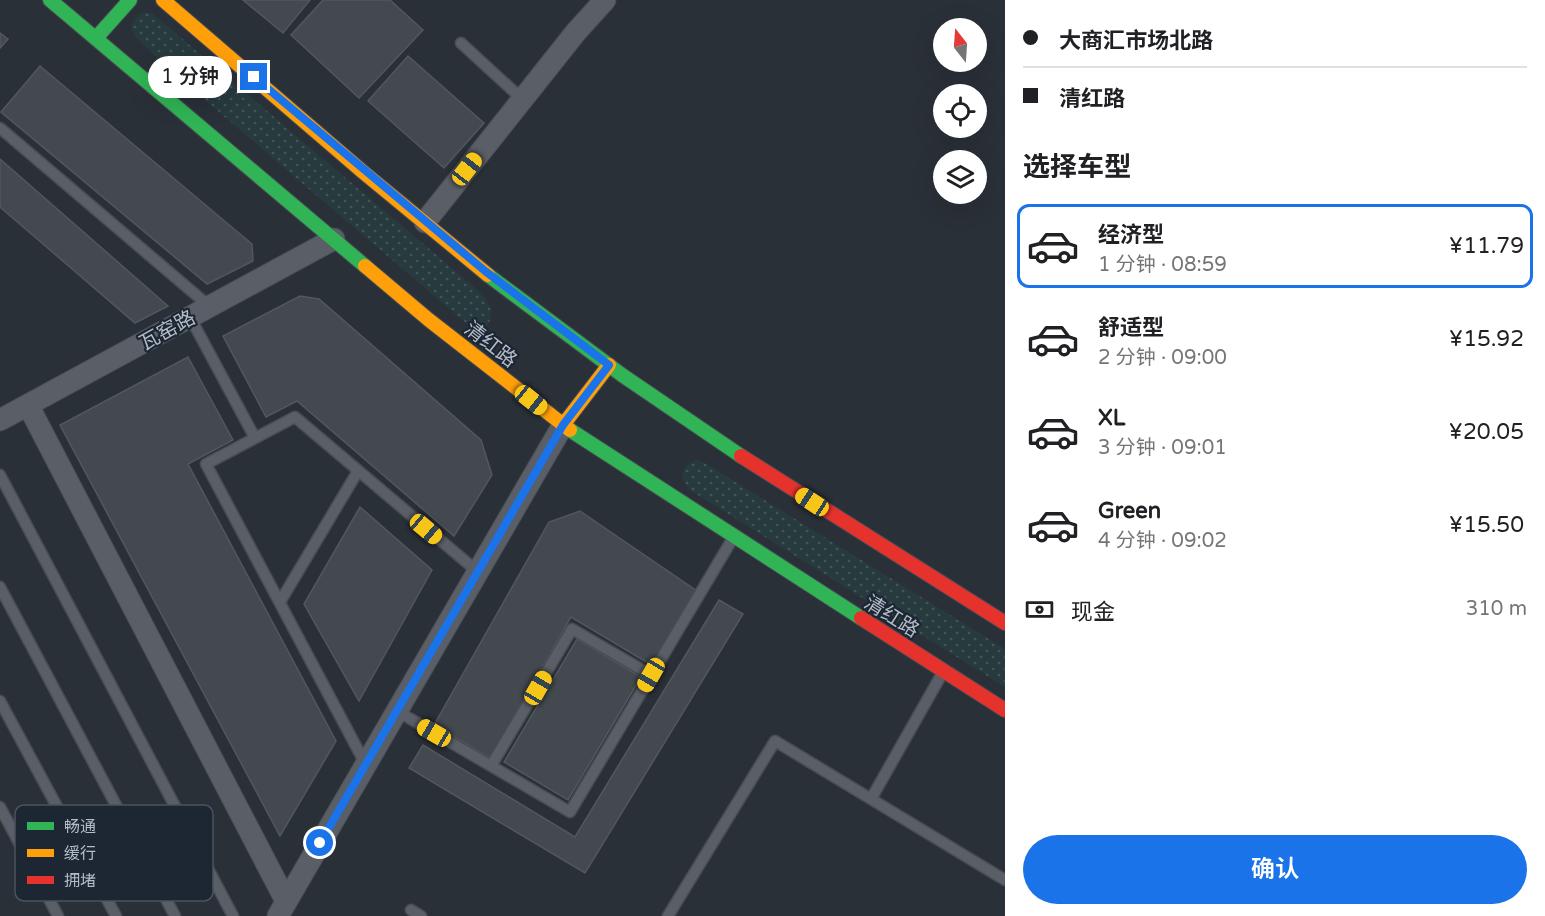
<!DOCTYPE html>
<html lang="zh">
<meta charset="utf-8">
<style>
:root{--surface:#fff;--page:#f2f2f2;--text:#202124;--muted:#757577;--line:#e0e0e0;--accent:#1a73e8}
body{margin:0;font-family:"Varela Round","Noto Sans SC",sans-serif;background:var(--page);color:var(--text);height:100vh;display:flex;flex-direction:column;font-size:22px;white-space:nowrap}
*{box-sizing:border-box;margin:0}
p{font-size:20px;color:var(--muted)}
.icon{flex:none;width:33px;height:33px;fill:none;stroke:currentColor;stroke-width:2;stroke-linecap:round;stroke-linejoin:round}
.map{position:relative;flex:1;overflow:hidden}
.details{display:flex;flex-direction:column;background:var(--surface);width:540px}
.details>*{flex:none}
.banner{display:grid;align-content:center;height:132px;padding:0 18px;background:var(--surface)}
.needle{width:39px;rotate:343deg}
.tools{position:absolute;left:933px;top:18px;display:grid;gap:12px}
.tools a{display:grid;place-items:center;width:54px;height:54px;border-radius:50%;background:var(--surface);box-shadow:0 6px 24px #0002;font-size:30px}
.end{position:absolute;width:27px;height:27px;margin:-14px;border:8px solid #1a73e8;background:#fff;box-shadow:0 0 0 3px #fff}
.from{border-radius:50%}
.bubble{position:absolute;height:42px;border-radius:21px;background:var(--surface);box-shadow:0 6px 24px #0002;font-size:20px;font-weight:600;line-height:42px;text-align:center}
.car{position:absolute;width:18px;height:36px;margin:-18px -9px;border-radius:8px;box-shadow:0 0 4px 2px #0007;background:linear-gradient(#f5c518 24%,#345 0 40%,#f5c518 0 76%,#345 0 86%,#f5c518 0)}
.banner b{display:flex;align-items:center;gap:21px;height:57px;font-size:22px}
.banner b+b{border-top:2px solid var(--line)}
.banner i{width:15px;height:15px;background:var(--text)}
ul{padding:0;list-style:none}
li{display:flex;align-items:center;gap:18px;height:84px;margin:0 12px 9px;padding:0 6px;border:3px solid transparent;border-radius:12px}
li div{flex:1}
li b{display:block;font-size:22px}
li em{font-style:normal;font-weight:600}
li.on{border-color:var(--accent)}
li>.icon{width:54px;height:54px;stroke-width:1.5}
h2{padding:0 18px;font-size:27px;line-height:72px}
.pay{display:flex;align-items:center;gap:15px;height:66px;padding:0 18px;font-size:22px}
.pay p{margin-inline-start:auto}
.cta{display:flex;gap:12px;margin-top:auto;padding:12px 18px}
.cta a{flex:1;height:69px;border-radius:36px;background:var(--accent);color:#fff;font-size:24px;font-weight:600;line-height:69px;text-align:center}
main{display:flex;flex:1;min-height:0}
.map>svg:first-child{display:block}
.grass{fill:url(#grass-dots)}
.building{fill:#444950;stroke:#52575f;stroke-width:1.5}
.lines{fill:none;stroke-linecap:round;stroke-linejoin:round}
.lane-casing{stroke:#484c53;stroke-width:13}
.street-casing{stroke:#484c53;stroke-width:23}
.fast-casing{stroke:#484c53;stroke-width:16}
.slow-casing{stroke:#484c53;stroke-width:16}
.jam-casing{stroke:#484c53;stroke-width:16}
.lane{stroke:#5a5e66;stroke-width:10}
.street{stroke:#5a5e66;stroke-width:21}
.fast{stroke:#30b455;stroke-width:14}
.slow{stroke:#ff9f0a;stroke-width:14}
.jam{stroke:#e5322d;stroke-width:14}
.route{stroke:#1a73e8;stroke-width:8}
.labels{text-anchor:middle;stroke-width:4.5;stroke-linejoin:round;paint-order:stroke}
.street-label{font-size:20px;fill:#b4bcc9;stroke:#1d2633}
.key{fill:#1d2633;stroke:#4a5360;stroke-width:1.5}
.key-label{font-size:16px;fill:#b4bcc9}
</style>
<main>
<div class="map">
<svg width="1005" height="916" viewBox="0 0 1005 916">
<defs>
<pattern id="grass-dots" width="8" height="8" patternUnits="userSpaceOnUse" patternTransform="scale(1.5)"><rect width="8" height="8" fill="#273a3e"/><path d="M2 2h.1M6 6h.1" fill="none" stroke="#445559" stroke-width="1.8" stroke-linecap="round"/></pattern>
</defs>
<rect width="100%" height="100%" fill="#2a3038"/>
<path class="grass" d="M143,12L153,14L474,287C488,301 500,312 483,330L473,329L164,65C158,59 152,53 146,47C132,34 123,27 143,12Z
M697,460L703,462L1005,649V687L690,490C678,479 680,465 697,460Z"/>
<path class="building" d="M243,0H310L283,33Z
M323,0H390L423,30L359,98L291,35Z
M0,33L8,39L0,48Z
M408,56L484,123L444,168L368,101Z
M40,66L252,244L253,261L207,284L1,112Z
M0,159L168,306L135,323L0,207Z
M300,296L319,299L481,440L492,475L454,536L297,401L266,417L223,336Z
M188,357L233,440L188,464L336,741L280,836L60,425Z
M360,507L432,570L359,701L304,604Z
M580,511L697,591L653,666L571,617L490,758L434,725L549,522Z
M719,600L743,614L585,873L409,768L423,745L575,837Z
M577,639L641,677L568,800L504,762Z"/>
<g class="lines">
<g class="lane-casing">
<path id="lane" d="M461,43L522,99
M0,128L209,306
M190,317L255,438
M0,475L233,916
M0,587L175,916
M280,602L358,471
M0,701L116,916
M397,711L570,812L733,538
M366,765L206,464L295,417L478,572
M491,766L572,629L651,675
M871,799L943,672
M0,807L58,916
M411,910L421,916
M668,916L775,741L1005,880"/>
</g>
<g class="street-casing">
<path id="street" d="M425,222L576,32L605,0
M28,405L286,901
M0,420L334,239
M278,916L563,425"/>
</g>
<g class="fast-casing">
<path id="fast" d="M50,0L365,266
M96,38L130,0
M488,275L622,375L741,456
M570,430L861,618"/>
</g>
<g class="slow-casing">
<path id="slow" d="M163,0L363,172L488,275
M365,266L429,320L570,430
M563,425L609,365"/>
</g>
<g class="jam-casing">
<path id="jam" d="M741,456L1005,623
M861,618L1005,710"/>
</g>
<use href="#lane" class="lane"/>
<use href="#street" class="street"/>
<use href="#fast" class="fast"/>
<use href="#slow" class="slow"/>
<use href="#jam" class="jam"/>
</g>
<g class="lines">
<path class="route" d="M254,77L485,271L609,365L563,425L320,843"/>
</g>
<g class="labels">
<g class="street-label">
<text transform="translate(167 330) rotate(-29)" y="7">瓦窑路</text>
<text transform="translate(491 344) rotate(38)" y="7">清红路</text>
<text transform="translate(892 616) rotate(32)" y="7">清红路</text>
</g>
</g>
<rect x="15" y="805" width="198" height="96" rx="9" class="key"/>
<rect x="27" y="822" width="27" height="8" fill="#30b455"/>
<rect x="27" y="849" width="27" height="8" fill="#ff9f0a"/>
<rect x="27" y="876" width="27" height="8" fill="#e5322d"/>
<g class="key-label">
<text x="64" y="832">畅通</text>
<text x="64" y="859">缓行</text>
<text x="64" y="886">拥堵</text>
</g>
</svg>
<div class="tools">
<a><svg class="needle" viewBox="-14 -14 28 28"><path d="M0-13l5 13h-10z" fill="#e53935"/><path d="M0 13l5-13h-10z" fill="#757577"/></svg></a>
<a><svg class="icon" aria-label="locate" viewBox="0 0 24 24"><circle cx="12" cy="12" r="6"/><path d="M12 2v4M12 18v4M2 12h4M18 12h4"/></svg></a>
<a><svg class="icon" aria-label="layers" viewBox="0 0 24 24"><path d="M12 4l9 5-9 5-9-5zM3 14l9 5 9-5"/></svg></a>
</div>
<i class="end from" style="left:320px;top:843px"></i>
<i class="end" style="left:254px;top:77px"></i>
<div class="bubble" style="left:148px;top:56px;width:84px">1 分钟</div>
<i class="car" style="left:467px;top:169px;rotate:38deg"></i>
<i class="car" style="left:531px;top:400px;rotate:129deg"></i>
<i class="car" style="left:812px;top:502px;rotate:303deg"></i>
<i class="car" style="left:426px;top:529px;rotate:130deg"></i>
<i class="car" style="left:651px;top:675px;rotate:210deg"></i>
<i class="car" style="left:538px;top:688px;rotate:30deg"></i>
<i class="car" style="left:434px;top:733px;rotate:300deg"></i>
</div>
<section class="details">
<div class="banner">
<b><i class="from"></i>大商汇市场北路</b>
<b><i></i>清红路</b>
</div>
<h2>选择车型</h2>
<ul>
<li class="on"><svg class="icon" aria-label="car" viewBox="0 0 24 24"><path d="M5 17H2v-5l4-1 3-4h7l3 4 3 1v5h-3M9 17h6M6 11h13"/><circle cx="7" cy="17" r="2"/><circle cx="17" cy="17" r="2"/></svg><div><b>经济型</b><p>1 分钟 · 08:59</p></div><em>¥11.79</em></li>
<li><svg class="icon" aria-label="car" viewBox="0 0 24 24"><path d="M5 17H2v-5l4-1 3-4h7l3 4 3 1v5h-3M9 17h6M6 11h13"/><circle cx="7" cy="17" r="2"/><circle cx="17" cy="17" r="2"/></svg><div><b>舒适型</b><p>2 分钟 · 09:00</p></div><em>¥15.92</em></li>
<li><svg class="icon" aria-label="car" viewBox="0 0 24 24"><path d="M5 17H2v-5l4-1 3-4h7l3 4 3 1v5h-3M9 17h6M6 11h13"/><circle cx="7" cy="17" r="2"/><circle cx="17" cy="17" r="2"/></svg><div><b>XL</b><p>3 分钟 · 09:01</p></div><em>¥20.05</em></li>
<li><svg class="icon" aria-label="car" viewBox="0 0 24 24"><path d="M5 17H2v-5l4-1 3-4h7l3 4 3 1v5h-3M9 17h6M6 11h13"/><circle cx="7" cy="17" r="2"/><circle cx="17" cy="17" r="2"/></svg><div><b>Green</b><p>4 分钟 · 09:02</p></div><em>¥15.50</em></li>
</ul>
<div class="pay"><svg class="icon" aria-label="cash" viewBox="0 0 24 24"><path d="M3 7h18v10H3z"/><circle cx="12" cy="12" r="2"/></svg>现金<p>310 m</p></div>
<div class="cta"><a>确认</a></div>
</section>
</main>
